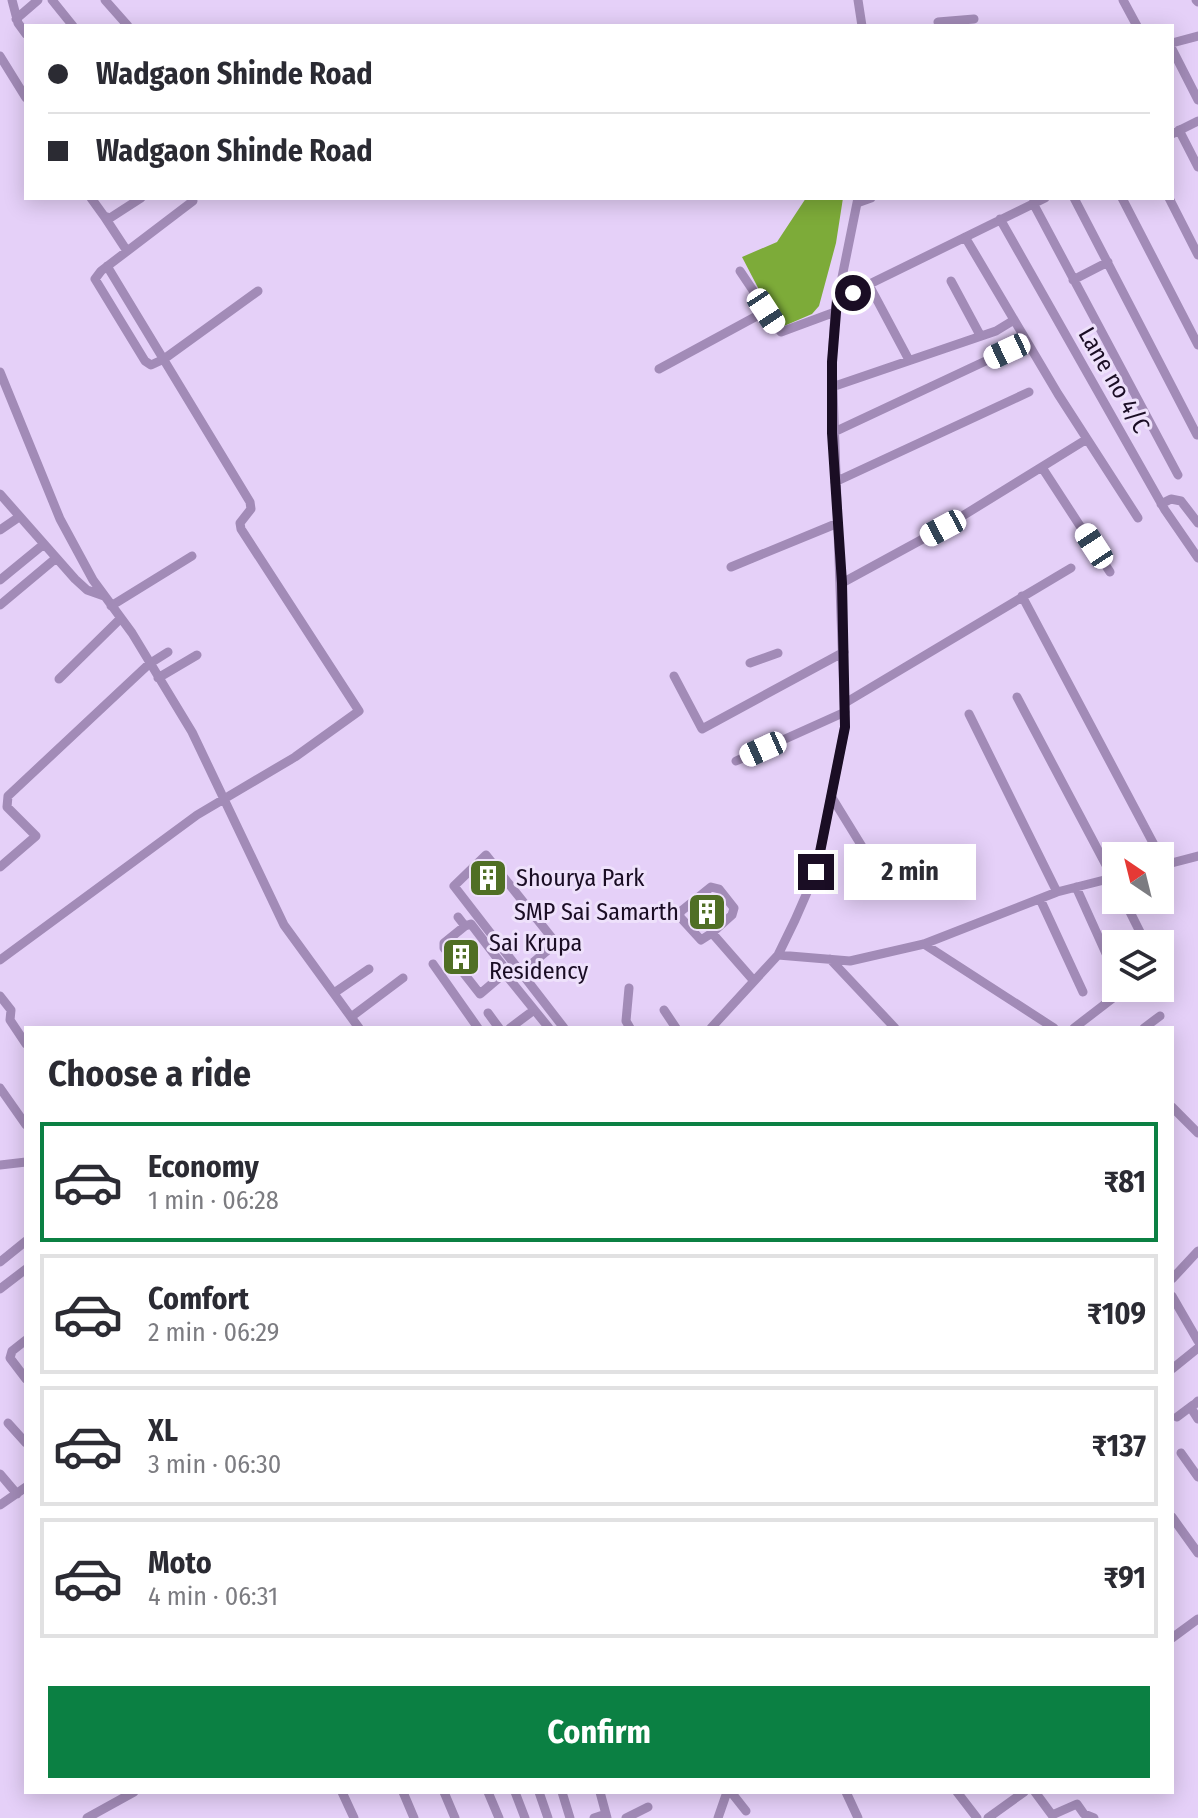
<!DOCTYPE html>
<meta charset="utf-8">
<style>
:root{--surface:#fff;--page:#f7f7f7;--text:#2b2b33;--muted:#7c7c81;--line:#e1e1e2;--accent:#0b8043}
body{margin:0;font-family:"Fira Sans Condensed",sans-serif;background:var(--page);color:var(--text);height:100vh;display:flex;flex-direction:column;font-size:30px;white-space:nowrap}
*{box-sizing:border-box;margin:0}
p{font-size:26px;color:var(--muted)}
.icon{flex:none;width:44px;height:44px;fill:none;stroke:currentColor;stroke-width:2;stroke-linecap:round;stroke-linejoin:round}
.map{position:relative;flex:1;overflow:hidden}
.sheet{position:absolute;left:24px;top:1026px;width:1150px;height:768px;display:flex;flex-direction:column;background:var(--surface);border-radius:0px;box-shadow:0 4px 20px #0003}
.sheet>*{flex:none}
.hud{position:absolute;left:24px;top:24px;width:1150px;height:176px;border-radius:0px;box-shadow:0 4px 20px #0003;display:grid;align-content:center;height:176px;padding:0 24px;background:var(--surface)}
.needle{width:52px;rotate:325deg}
.buttons{position:absolute;left:1102px;top:842px;display:grid;gap:16px}
.buttons a{display:grid;place-items:center;width:72px;height:72px;border-radius:0px;background:var(--surface);box-shadow:0 4px 20px #0003;font-size:40px}
.end{position:absolute;width:36px;height:36px;margin:-18px;border:10px solid #1a0d24;background:#fff;box-shadow:0 0 0 4px #fff}
.from{border-radius:50%}
.bubble{position:absolute;height:56px;border-radius:0px;background:var(--surface);box-shadow:0 4px 20px #0003;font-size:26px;font-weight:700;line-height:56px;text-align:center}
.car{position:absolute;width:24px;height:48px;margin:-24px -12px;border-radius:10px;box-shadow:0 0 6px 2px #0007;background:linear-gradient(#fff 24%,#345 0 40%,#fff 0 76%,#345 0 86%,#fff 0)}
.hud b{display:flex;align-items:center;gap:28px;height:76px;font-size:30px}
.hud b+b{border-top:2px solid var(--line)}
.hud i{width:20px;height:20px;background:var(--text)}
ul{padding:0;list-style:none}
li{display:flex;align-items:center;gap:24px;height:120px;margin:0 16px 12px;padding:0 8px;border:4px solid var(--line);border-radius:0px}
li div{flex:1}
li b{display:block;font-size:30px}
li em{font-style:normal;font-weight:700}
li.active{border-color:var(--accent)}
li>.icon{width:72px;height:72px;stroke-width:1.5}
h2{padding:0 24px;font-size:36px;line-height:96px}
.button{display:flex;gap:16px;margin-top:auto;padding:16px 24px}
.button a{flex:1;height:92px;border-radius:0px;background:var(--accent);color:#fff;font-size:32px;font-weight:700;line-height:92px;text-align:center}
.map>svg:first-child{display:block}
.water{fill:#7dab39}
.lines{fill:none;stroke-linecap:round;stroke-linejoin:round}
.minor{stroke:#a28bb7;stroke-width:9}
.route{stroke:#1a0d24;stroke-width:10}
.labels{text-anchor:middle;stroke-width:6;stroke-linejoin:round;paint-order:stroke}
.street-label{font-size:24px;fill:#1a0d24;stroke:#eee1fb}
.poi-label{font-size:24px;fill:#1a0d24;stroke:#eee1fb;text-anchor:start}
</style>
<div class="map">
<svg width="1198" height="1818" viewBox="0 0 1198 1818">
<rect width="100%" height="100%" fill="#e5d0f8"/>
<path class="water" d="M806,198H843L836,243L819,306L812,314L784,326L767,305L742,257L777,242Z"/>
<g class="lines">
<path class="minor" d="M12,0L18,23L26,34
M52,0L73,26
M105,0L128,26
M858,0L862,26
M1123,0L1137,26
M1196,0L1198,2
M16,19L38,0
M939,26L938,22L974,19
M1172,43L1198,36
M1172,49L1198,100
M0,56L26,98
M1179,130L1198,167
M1172,134L1198,121
M91,198L104,216L110,218L141,198
M1074,198L1197,435
M1122,198L1198,345
M1169,198L1198,255
M193,201L101,271L95,279L145,361L151,365L164,359L258,291
M857,203L871,198
M1033,203L1178,475
M104,216L127,251
M1000,219L1165,510L1198,558
M965,237L1058,394L1138,518
M740,271L781,332L835,312
M1073,280L1108,262
M951,281L980,335
M869,285L909,360
M837,300L1045,198
M659,369L766,311
M0,372L60,519L93,580L132,633L192,732L284,925L359,1028
M832,387L996,331L1014,320
M832,433L1007,351
M1043,469L1110,572
M835,482L1029,392
M0,494L75,579L87,590L104,596
M1161,504L1171,499L1181,501L1198,523
M0,530L19,517
M731,567L838,523
M0,580L44,544
M842,583L943,528L1087,439
M1022,596L1160,856
M0,605L55,559
M111,606L192,556
M750,663L778,653
M674,676L702,729L844,652
M158,678L197,655
M59,679L120,619
M1017,697L1116,884
M845,703L1071,568
M969,714L1057,892
M736,761L845,712
M831,796L874,866
M1160,866L1198,856
M0,867L36,836L7,807L8,796L149,664L168,652
M1076,887L1108,958
M1040,899L1083,992
M1124,900L1146,944
M458,917L465,926L444,943V948L480,994L507,971L471,924L465,926
M712,933L732,915L734,908L719,889L711,887L680,912V917L701,940L712,933L754,981
M924,944L1054,1028
M778,955L850,961L924,944L1057,892L1116,877
M830,959L895,1028
M0,960L197,815L295,757L359,711L241,529L240,523L251,509L250,502L107,266
M433,964L478,1028
M521,973L556,943L486,855L454,886L564,1028
M506,975L549,1028
M629,988L626,1021L630,1028
M334,993L369,969
M0,996L11,1010L10,1020L26,1044
M664,1010L676,1028
M488,1013L499,1028
M351,1017L403,978
M510,1028L534,1010
M711,1028L778,955L795,920L816,872L845,727L832,362L835,312L858,198
M1074,1028L1126,988
M1144,1028L1160,1016
M0,1088L26,1125
M1172,1107L1198,1133
M0,1165L26,1162
M0,1262L26,1241
M1172,1279L1198,1251
M0,1289L26,1269
M1172,1296L1198,1341
M26,1340L12,1351L10,1358L26,1379
M1172,1369L1198,1348
M1198,1401L1191,1408L1198,1419
M1177,1417L1193,1405
M8,1423L26,1443
M1181,1453L1198,1477
M0,1474L17,1494
M0,1505L26,1487
M1172,1517L1198,1553
M1172,1638L1198,1619
M342,1792L354,1818
M403,1792L414,1818
M444,1792L455,1818
M488,1792L499,1818
M515,1792L525,1818
M539,1792L548,1818
M562,1792L570,1818
M600,1792L607,1818
M731,1792L746,1811
M846,1792L858,1818
M957,1792L977,1818
M1035,1792L1052,1815L1077,1804L1084,1814L1094,1818
M87,1818L134,1792
M594,1818L606,1814
M626,1818L648,1807
M718,1818L727,1792
M988,1818L1024,1792"/>
</g>
<g class="lines">
<path class="route" d="M816,872L845,727L842,583L832,433V362L837,300L853,293"/>
</g>
<defs>
<g id="building-square" transform="scale(2)"><rect x="-9" y="-9" width="18" height="18" rx="4" fill="#506f25" stroke="#eee1fb"/><path d="M-4-6H4V6H1V3H-1V6H-4ZM-2.5-4.3h1.7v1.8h-1.7ZM.8-4.3h1.7v1.8H.8ZM-2.5-1h1.7V.8h-1.7ZM.8-1h1.7V.8H.8Z" fill="#fff"/></g>
</defs>
<g fill-rule="evenodd">
<use href="#building-square" x="488" y="878"/>
<use href="#building-square" x="707" y="912"/>
<use href="#building-square" x="461" y="957"/>
</g>
<g class="labels">
<g class="street-label">
<text transform="translate(1114 380) rotate(60)" y="8">Lane no 4/C</text>
</g>
<g class="poi-label">
<text x="516" y="886">Shourya Park</text>
<text x="679" y="920" text-anchor="end">SMP Sai Samarth</text>
<text x="489" y="951">Sai Krupa<tspan x="489" dy="28">Residency</tspan></text>
</g>
</g>
</svg>
<div class="buttons">
<a><svg class="needle" viewBox="-14 -14 28 28"><path d="M0-13l5 13h-10z" fill="#e53935"/><path d="M0 13l5-13h-10z" fill="#7c7c81"/></svg></a>
<a><svg class="icon" aria-label="layers" viewBox="0 0 24 24"><path d="M12 4l9 5-9 5-9-5zM3 14l9 5 9-5"/></svg></a>
</div>
<i class="end from" style="left:853px;top:293px"></i>
<i class="end" style="left:816px;top:872px"></i>
<div class="bubble" style="left:844px;top:844px;width:132px">2 min</div>
<i class="car" style="left:766px;top:311px;rotate:147deg"></i>
<i class="car" style="left:1007px;top:351px;rotate:245deg"></i>
<i class="car" style="left:943px;top:528px;rotate:242deg"></i>
<i class="car" style="left:1094px;top:546px;rotate:327deg"></i>
<i class="car" style="left:763px;top:749px;rotate:246deg"></i>
<div class="hud">
<b><i class="from"></i>Wadgaon Shinde Road</b>
<b><i></i>Wadgaon Shinde Road</b>
</div>
<section class="sheet">
<h2>Choose a ride</h2>
<ul>
<li class="active"><svg class="icon" aria-label="car" viewBox="0 0 24 24"><path d="M5 17H2v-5l4-1 3-4h7l3 4 3 1v5h-3M9 17h6M6 11h13"/><circle cx="7" cy="17" r="2"/><circle cx="17" cy="17" r="2"/></svg><div><b>Economy</b><p>1 min · 06:28</p></div><em>₹81</em></li>
<li><svg class="icon" aria-label="car" viewBox="0 0 24 24"><path d="M5 17H2v-5l4-1 3-4h7l3 4 3 1v5h-3M9 17h6M6 11h13"/><circle cx="7" cy="17" r="2"/><circle cx="17" cy="17" r="2"/></svg><div><b>Comfort</b><p>2 min · 06:29</p></div><em>₹109</em></li>
<li><svg class="icon" aria-label="car" viewBox="0 0 24 24"><path d="M5 17H2v-5l4-1 3-4h7l3 4 3 1v5h-3M9 17h6M6 11h13"/><circle cx="7" cy="17" r="2"/><circle cx="17" cy="17" r="2"/></svg><div><b>XL</b><p>3 min · 06:30</p></div><em>₹137</em></li>
<li><svg class="icon" aria-label="car" viewBox="0 0 24 24"><path d="M5 17H2v-5l4-1 3-4h7l3 4 3 1v5h-3M9 17h6M6 11h13"/><circle cx="7" cy="17" r="2"/><circle cx="17" cy="17" r="2"/></svg><div><b>Moto</b><p>4 min · 06:31</p></div><em>₹91</em></li>
</ul>
<div class="button"><a>Confirm</a></div>
</section>
</div>
